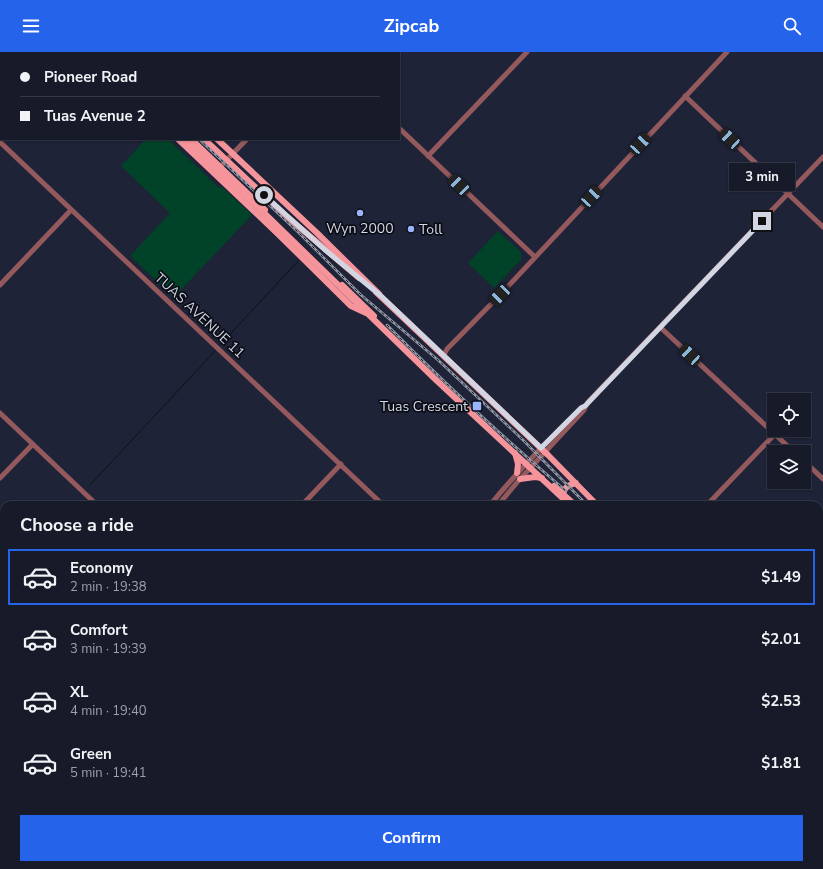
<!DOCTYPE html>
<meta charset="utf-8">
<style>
:root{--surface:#161a29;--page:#232735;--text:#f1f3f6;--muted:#9ea1a8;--line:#353846;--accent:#2563eb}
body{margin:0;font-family:"Nunito Sans",sans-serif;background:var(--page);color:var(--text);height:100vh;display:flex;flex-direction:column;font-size:15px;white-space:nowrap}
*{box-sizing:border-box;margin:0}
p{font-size:13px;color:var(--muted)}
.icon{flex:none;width:22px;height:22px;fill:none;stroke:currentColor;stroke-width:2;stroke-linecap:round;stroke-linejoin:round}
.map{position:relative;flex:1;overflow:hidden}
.drawer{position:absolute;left:0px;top:449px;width:823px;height:368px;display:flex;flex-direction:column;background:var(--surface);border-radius:12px 12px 0 0;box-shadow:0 1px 3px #0004,0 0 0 1px var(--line)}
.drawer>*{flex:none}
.guide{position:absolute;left:0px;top:0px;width:400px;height:88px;box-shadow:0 1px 3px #0004,0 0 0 1px var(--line);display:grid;align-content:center;height:88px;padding:0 20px;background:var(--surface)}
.controls{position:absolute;left:767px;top:341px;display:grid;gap:8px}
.controls a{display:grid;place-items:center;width:44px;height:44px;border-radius:0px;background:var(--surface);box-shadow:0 1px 3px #0004,0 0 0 1px var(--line);font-size:20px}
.end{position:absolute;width:18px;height:18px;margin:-9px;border:5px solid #d2d6e3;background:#111;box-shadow:0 0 0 2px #111}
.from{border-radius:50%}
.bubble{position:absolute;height:28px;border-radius:0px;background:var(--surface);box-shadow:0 1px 3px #0004,0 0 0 1px var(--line);font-size:13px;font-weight:700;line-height:28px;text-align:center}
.car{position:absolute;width:12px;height:24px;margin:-12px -6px;border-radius:5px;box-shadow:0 0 3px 1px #0007;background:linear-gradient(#222 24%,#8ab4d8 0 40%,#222 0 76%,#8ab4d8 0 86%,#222 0)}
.guide b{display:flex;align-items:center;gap:14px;height:38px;font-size:15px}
.guide b+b{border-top:1px solid var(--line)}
.guide i{width:10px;height:10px;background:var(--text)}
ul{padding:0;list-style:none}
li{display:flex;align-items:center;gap:12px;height:56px;margin:0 8px 6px;padding:0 12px;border:2px solid transparent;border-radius:0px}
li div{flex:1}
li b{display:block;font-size:15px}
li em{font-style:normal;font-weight:700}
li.selected{border-color:var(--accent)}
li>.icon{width:36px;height:36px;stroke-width:1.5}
h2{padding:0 20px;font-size:18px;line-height:48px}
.button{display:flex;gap:8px;margin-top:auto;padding:8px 20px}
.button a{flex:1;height:46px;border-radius:0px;background:var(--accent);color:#fff;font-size:16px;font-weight:700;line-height:46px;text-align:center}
header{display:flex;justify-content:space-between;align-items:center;height:52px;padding:0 20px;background:var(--accent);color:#fff;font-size:18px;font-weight:700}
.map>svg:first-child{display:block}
.green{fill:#004329}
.water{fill:#061518}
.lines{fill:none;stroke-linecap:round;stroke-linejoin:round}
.stream{stroke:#061518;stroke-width:1}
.minor{stroke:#93595d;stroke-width:5}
.major{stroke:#f5949a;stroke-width:6}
.rail-casing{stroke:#9297a6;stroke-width:2.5}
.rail{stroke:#0b0d16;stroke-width:1;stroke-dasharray:3;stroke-linecap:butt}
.major-bridge{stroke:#f5949a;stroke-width:6}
.route{stroke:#d2d6e3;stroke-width:5}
.poi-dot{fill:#9bb5fd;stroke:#0b0d16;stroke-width:1.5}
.labels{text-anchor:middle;stroke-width:3.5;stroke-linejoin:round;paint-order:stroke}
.poi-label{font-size:14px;fill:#d2d6e3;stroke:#0b0d16}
.street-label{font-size:14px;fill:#d2d6e3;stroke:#0b0d16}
</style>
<header><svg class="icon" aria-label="menu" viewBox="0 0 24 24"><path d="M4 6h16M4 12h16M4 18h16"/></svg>Zipcab<svg class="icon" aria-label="search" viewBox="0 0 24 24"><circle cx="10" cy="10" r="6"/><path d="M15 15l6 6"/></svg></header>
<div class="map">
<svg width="823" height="817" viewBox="0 0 823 817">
<rect width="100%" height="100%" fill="#1e2337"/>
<path class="green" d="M124,0H209L125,1Z
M146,87H168L219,136L221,134L252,163L174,245L130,204L170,161L121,114Z
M498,179L521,200V208L494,236L468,211Z
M51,813H102L114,817H47Z
M154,813H245L243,815L245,817H140Z
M274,813H324L320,817H280Z"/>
<path class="water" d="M250,813H269L273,817H254Z
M328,813H644L640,817H324Z"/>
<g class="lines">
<path class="stream" d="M220,293L299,208
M90,433L215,299
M819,463L823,459"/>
<path class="minor" d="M320,0L321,1
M328,1L329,0
M685,44L823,175
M399,76L535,205
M0,90L383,453
M428,104L527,0
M220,115L247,87
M0,233L71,158
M660,275L794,400
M444,303L447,297L500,243L727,0
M0,361L97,453
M804,409L823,427
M0,426L33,392
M302,453L341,412
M490,453C518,419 549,387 581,356L585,354
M498,453L520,427L584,358L588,350L823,105
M707,453L775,382
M0,716L4,720
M819,778L823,782"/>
<path class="major" d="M93,0L94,1
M99,0L100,1
M115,0L117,1
M178,87L278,182L351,254L366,261
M191,87L265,158
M204,87L285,163L359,226
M342,233L374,264
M376,240L548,403L597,453
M515,401L518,412L517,421
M520,427L535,425L542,426
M554,434L575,453
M563,442C564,435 569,433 576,431
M819,664L823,668
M819,683L823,687
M819,690L823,693"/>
<g class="rail-casing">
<path id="rail" d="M102,0L104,1
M199,87L298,180L361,243L438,308L523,388L587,453
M387,273C444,331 504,386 566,439
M819,667L823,670"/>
</g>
<use href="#rail" class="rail"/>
<path class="major-bridge" d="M184,87L259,156L435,327L570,453
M217,87L317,181L379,242"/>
</g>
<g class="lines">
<path class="route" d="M264,143L324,197L381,244L541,396L581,356L585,354L762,169"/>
</g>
<g class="poi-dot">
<circle cx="360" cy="161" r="4"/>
<circle cx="411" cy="177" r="4"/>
<rect x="472" y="349" width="10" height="10" rx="2"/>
</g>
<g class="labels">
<g class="poi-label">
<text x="360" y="181">Wyn 2000</text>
<text x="419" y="182" text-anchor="start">Toll</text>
<text x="468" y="359" text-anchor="end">Tuas Crescent</text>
</g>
<g class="street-label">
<text transform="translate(200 263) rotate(43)" y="5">TUAS AVENUE 11</text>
</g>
</g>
</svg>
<div class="controls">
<a><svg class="icon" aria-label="locate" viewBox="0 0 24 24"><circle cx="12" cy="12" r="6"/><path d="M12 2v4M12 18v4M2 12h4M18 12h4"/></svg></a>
<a><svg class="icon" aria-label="layers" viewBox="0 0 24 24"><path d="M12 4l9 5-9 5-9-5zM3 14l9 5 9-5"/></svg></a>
</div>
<i class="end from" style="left:264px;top:143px"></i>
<i class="end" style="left:762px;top:169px"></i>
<div class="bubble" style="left:729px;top:111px;width:66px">3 min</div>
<i class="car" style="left:730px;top:87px;rotate:313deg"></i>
<i class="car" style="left:640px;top:92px;rotate:43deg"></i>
<i class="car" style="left:459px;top:133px;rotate:314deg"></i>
<i class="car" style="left:591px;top:145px;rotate:43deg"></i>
<i class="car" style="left:500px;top:243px;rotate:224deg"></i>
<i class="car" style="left:690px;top:303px;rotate:313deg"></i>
<div class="guide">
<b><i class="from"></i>Pioneer Road</b>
<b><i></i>Tuas Avenue 2</b>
</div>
<section class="drawer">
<h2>Choose a ride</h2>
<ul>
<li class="selected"><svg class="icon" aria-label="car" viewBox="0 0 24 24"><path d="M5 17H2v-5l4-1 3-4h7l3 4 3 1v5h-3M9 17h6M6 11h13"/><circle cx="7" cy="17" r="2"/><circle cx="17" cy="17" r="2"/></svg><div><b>Economy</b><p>2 min · 19:38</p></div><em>$1.49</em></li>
<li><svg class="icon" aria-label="car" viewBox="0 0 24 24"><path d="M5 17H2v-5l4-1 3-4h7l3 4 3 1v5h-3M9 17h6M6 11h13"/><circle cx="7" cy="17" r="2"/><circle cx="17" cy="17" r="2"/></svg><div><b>Comfort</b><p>3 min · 19:39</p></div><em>$2.01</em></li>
<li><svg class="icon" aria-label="car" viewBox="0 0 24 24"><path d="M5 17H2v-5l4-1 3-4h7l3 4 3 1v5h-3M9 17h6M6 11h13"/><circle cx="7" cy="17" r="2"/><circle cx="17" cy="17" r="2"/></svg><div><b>XL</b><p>4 min · 19:40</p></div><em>$2.53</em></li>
<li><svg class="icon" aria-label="car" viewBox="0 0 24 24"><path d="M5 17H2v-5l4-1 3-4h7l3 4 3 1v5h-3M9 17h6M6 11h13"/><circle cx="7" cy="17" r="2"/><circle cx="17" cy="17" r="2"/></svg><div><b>Green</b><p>5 min · 19:41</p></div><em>$1.81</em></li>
</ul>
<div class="button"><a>Confirm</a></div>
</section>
</div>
